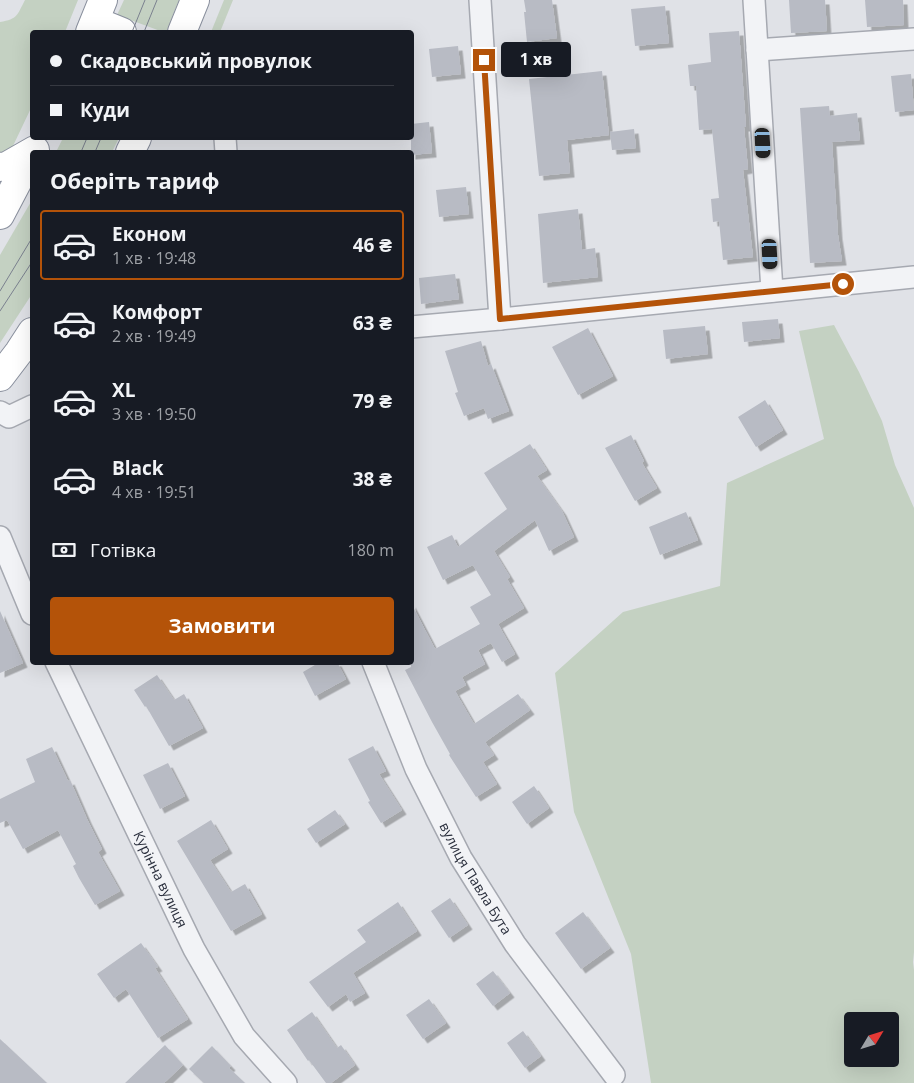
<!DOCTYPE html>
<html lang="uk">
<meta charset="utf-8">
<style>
:root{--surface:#171b24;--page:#242831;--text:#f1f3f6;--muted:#9ea1a6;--line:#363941;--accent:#b45309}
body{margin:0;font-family:"Open Sans",sans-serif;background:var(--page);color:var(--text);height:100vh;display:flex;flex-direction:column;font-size:19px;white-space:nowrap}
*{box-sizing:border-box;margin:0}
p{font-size:16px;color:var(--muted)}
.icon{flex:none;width:28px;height:28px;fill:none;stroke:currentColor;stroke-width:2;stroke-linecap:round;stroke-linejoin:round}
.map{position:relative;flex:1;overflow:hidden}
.details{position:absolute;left:30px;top:150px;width:384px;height:515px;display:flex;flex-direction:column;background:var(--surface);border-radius:5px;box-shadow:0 5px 20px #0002}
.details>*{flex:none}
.guide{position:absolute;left:30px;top:30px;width:384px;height:110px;border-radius:5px;box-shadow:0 5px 20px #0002;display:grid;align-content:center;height:110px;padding:0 20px;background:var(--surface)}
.needle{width:32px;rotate:52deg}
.tools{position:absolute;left:844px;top:1012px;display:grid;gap:10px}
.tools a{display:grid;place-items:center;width:55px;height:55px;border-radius:5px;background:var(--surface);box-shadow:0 5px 20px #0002;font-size:25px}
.end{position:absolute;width:22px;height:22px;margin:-11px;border:6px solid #b45309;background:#fff;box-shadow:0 0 0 2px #fff}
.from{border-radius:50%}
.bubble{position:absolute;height:35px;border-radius:5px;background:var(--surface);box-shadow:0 5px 20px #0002;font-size:16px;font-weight:700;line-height:35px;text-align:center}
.car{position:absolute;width:15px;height:30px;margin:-15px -8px;border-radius:6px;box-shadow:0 0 4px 1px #0007;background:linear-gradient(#222 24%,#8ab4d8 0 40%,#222 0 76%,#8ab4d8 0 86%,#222 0)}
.guide b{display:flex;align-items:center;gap:18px;height:48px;font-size:19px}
.guide b+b{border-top:1px solid var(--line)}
.guide i{width:12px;height:12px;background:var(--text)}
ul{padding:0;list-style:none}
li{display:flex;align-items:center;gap:15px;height:70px;margin:0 10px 8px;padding:0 10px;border:2px solid transparent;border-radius:5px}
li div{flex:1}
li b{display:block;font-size:19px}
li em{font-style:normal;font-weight:700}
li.active{border-color:var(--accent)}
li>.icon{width:45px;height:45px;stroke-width:1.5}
h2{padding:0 20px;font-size:22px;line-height:60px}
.pay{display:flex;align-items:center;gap:12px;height:55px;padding:0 20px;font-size:19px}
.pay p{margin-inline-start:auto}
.cta{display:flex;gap:10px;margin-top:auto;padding:10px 20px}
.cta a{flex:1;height:58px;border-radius:5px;background:var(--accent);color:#fff;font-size:20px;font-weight:700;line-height:58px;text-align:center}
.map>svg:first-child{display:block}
.green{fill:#c4d1c2;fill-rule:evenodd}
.building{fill:#b8bbc4;filter:url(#shadow)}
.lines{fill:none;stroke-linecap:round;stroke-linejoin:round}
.street-casing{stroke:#a6a9b1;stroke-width:24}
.highway-casing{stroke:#898f9d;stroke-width:30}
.street{stroke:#f2f3f6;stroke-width:21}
.highway{stroke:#fff;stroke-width:28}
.tram{stroke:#7b818f;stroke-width:1}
.route{stroke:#b45309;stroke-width:6}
.labels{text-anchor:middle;stroke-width:5;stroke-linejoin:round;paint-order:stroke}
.street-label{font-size:14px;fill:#2a2f3d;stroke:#eff1f5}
</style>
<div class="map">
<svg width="914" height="1083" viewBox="0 0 914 1083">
<defs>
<filter id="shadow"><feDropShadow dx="4.5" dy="4.5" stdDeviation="0" flood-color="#0004"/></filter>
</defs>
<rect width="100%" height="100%" fill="#e0e2e7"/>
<path class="green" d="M25,0H78L65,32H32V106L12,148L0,154V22C18,19 17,15 25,0Z
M124,0H179L166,32H163L117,15Z
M224,0H233L220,32H211Z
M63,138H119L112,152H56Z
M32,200V294L0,343V255Z
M834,325L859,372L882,421L895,465L914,508V952L913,962L914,970V1083H651L631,954L574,812L555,673L623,612L720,586L727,483L824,439L799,331ZM852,1021H890V1059H852Z"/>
<path class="building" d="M524,0H552L557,38L527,42L524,12H526Z
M789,0H825L827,31L791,33Z
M865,0H903L904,25L867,27Z
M665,6L669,43L635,46L631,9Z
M739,31L746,127H744L748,169L743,170L753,257L723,260L719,221L713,222L711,199L719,198L712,129L699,130L696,86H690L688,65L711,62L709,33Z
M458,46L461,74L432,77L429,49Z
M602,71L609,135L567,140L570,173L539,176L529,79Z
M911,74L914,110L895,112L891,76Z
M829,106L830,116L857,113L860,140L832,142L838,235L842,261L810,263L800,108Z
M429,122L432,153L411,155V124Z
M634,129L636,148L612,150L610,132Z
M466,187L469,214L439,217L436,190Z
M578,209L582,250L595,248L598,277L543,283L538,214Z
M455,274L459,299L421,304L419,278Z
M778,319L780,338L744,342L742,322Z
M705,326L708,354L666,359L663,330Z
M588,328L613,376L578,395L552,347Z
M481,341L488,366L491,364L509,411L488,419L484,408L464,416L455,393L458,392L445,351Z
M765,400L783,430L756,447L738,417Z
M631,435L644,461L642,463L657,488L635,501L605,448Z
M530,444L547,470L537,476L562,511L574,537L549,551L535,520L494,551L510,577L507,579L524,608L498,624L515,654L502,662L491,643L478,650L485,664L462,677L466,685L455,691L474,724L518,694L530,710L485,742L494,755L483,762L497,784L476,797L449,755L450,754L432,722L405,670L411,667V603L435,649L480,624L470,607L491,595L473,565L443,580L427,547L452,535L458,547L507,509L484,473Z
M686,512L698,540L660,555L649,527Z
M0,611L23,663L0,673Z
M320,662H337L346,679L315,696L303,672Z
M157,675L174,700L184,694L203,728L169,746L146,706L145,707L134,690Z
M373,746L386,771L379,774L402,810L381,823L368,802L370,801L348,759Z
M52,747L68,781L70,780L87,819L102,849L98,852L120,891L95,905L79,878L73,866L76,864L58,830L23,849L7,820L0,823V799L35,782L26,759Z
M168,763L185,796L160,809L143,775Z
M534,786L549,808L527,824L512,802Z
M335,810L345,824L316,843L307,829Z
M211,820L228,849L210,860L231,892L245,884L262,914L231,931L177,841Z
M450,898L468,925L449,938L431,911Z
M398,902L417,931L353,973L365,993L350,1002L346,994L328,1007L309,982L366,942L357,930Z
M583,912L610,948L581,969L555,933Z
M141,943L158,967L155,968L188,1019L158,1038L126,989L114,998L97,974Z
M493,971L510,993L493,1006L476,984Z
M429,999L446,1023L423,1039L406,1015Z
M312,1012L337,1048L341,1045L355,1065L331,1083H326L309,1060L308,1061L287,1030Z
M523,1031L541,1056L525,1068L507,1043Z
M0,1039L47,1083H0Z
M165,1045L183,1065L164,1083H125Z
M212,1046L231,1066L229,1068L245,1083H204L189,1069Z"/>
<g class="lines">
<g class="street-casing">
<g id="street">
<path d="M480,0L500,319"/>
<path d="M754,0L772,291"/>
<path d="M757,50L914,39"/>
<path d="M225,138L226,152"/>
<path d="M411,327L500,319L914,277"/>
<path d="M0,412L9,417L32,406"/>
<path d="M0,537L32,614"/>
<path id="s1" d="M56,662L194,949L244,1036L286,1083"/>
<path id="s2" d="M373,662L416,769L461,858L515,944L614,1075"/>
</g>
</g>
<g class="highway-casing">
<path id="highway" d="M95,21L122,32
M90,32L103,0
M182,32L195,0
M130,152L137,138
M0,167L7,166L35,150
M0,215L32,154
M0,377L19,352L32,332"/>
</g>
<use href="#street" class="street"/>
<use href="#highway" class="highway"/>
<path class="tram" d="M132,32L145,0
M144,32L157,0
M81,152L87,138
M95,152L101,138
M0,291L32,238
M0,311L32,262"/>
</g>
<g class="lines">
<path class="route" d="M484,60L500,319L843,284"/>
</g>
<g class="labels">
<g class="street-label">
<text dy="5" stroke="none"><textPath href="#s2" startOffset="240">вулиця Павла Бута</textPath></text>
<text dy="5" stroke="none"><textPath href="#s1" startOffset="241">Курінна вулиця</textPath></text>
</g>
</g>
</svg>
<div class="tools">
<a><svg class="needle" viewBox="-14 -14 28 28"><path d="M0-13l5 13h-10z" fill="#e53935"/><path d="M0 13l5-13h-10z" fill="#9ea1a6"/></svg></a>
</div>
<i class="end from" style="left:843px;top:284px"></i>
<i class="end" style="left:484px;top:60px"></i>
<div class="bubble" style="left:501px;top:42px;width:70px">1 хв</div>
<i class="car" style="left:763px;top:143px;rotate:177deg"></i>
<i class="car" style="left:770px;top:254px;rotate:177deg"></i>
<div class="guide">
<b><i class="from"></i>Скадовський провулок</b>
<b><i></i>Куди</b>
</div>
<section class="details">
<h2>Оберіть тариф</h2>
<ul>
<li class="active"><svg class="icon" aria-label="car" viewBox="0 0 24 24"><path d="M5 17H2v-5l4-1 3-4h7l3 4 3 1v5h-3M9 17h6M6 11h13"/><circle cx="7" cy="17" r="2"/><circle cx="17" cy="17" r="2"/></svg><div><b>Економ</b><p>1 хв · 19:48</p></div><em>46 ₴</em></li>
<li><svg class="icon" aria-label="car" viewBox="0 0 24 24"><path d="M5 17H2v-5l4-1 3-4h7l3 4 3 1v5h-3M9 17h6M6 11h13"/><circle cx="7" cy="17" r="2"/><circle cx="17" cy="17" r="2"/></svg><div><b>Комфорт</b><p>2 хв · 19:49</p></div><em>63 ₴</em></li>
<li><svg class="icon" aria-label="car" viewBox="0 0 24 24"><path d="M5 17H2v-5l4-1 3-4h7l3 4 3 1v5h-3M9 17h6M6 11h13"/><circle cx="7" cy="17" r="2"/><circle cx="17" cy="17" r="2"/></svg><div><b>XL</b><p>3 хв · 19:50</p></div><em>79 ₴</em></li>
<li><svg class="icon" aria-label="car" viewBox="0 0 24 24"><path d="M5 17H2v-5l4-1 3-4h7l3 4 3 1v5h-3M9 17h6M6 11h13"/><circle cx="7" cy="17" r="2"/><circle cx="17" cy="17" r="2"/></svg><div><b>Black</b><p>4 хв · 19:51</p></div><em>38 ₴</em></li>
</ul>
<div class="pay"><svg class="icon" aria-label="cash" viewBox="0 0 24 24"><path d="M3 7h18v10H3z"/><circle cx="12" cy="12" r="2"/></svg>Готівка<p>180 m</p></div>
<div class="cta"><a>Замовити</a></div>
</section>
</div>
